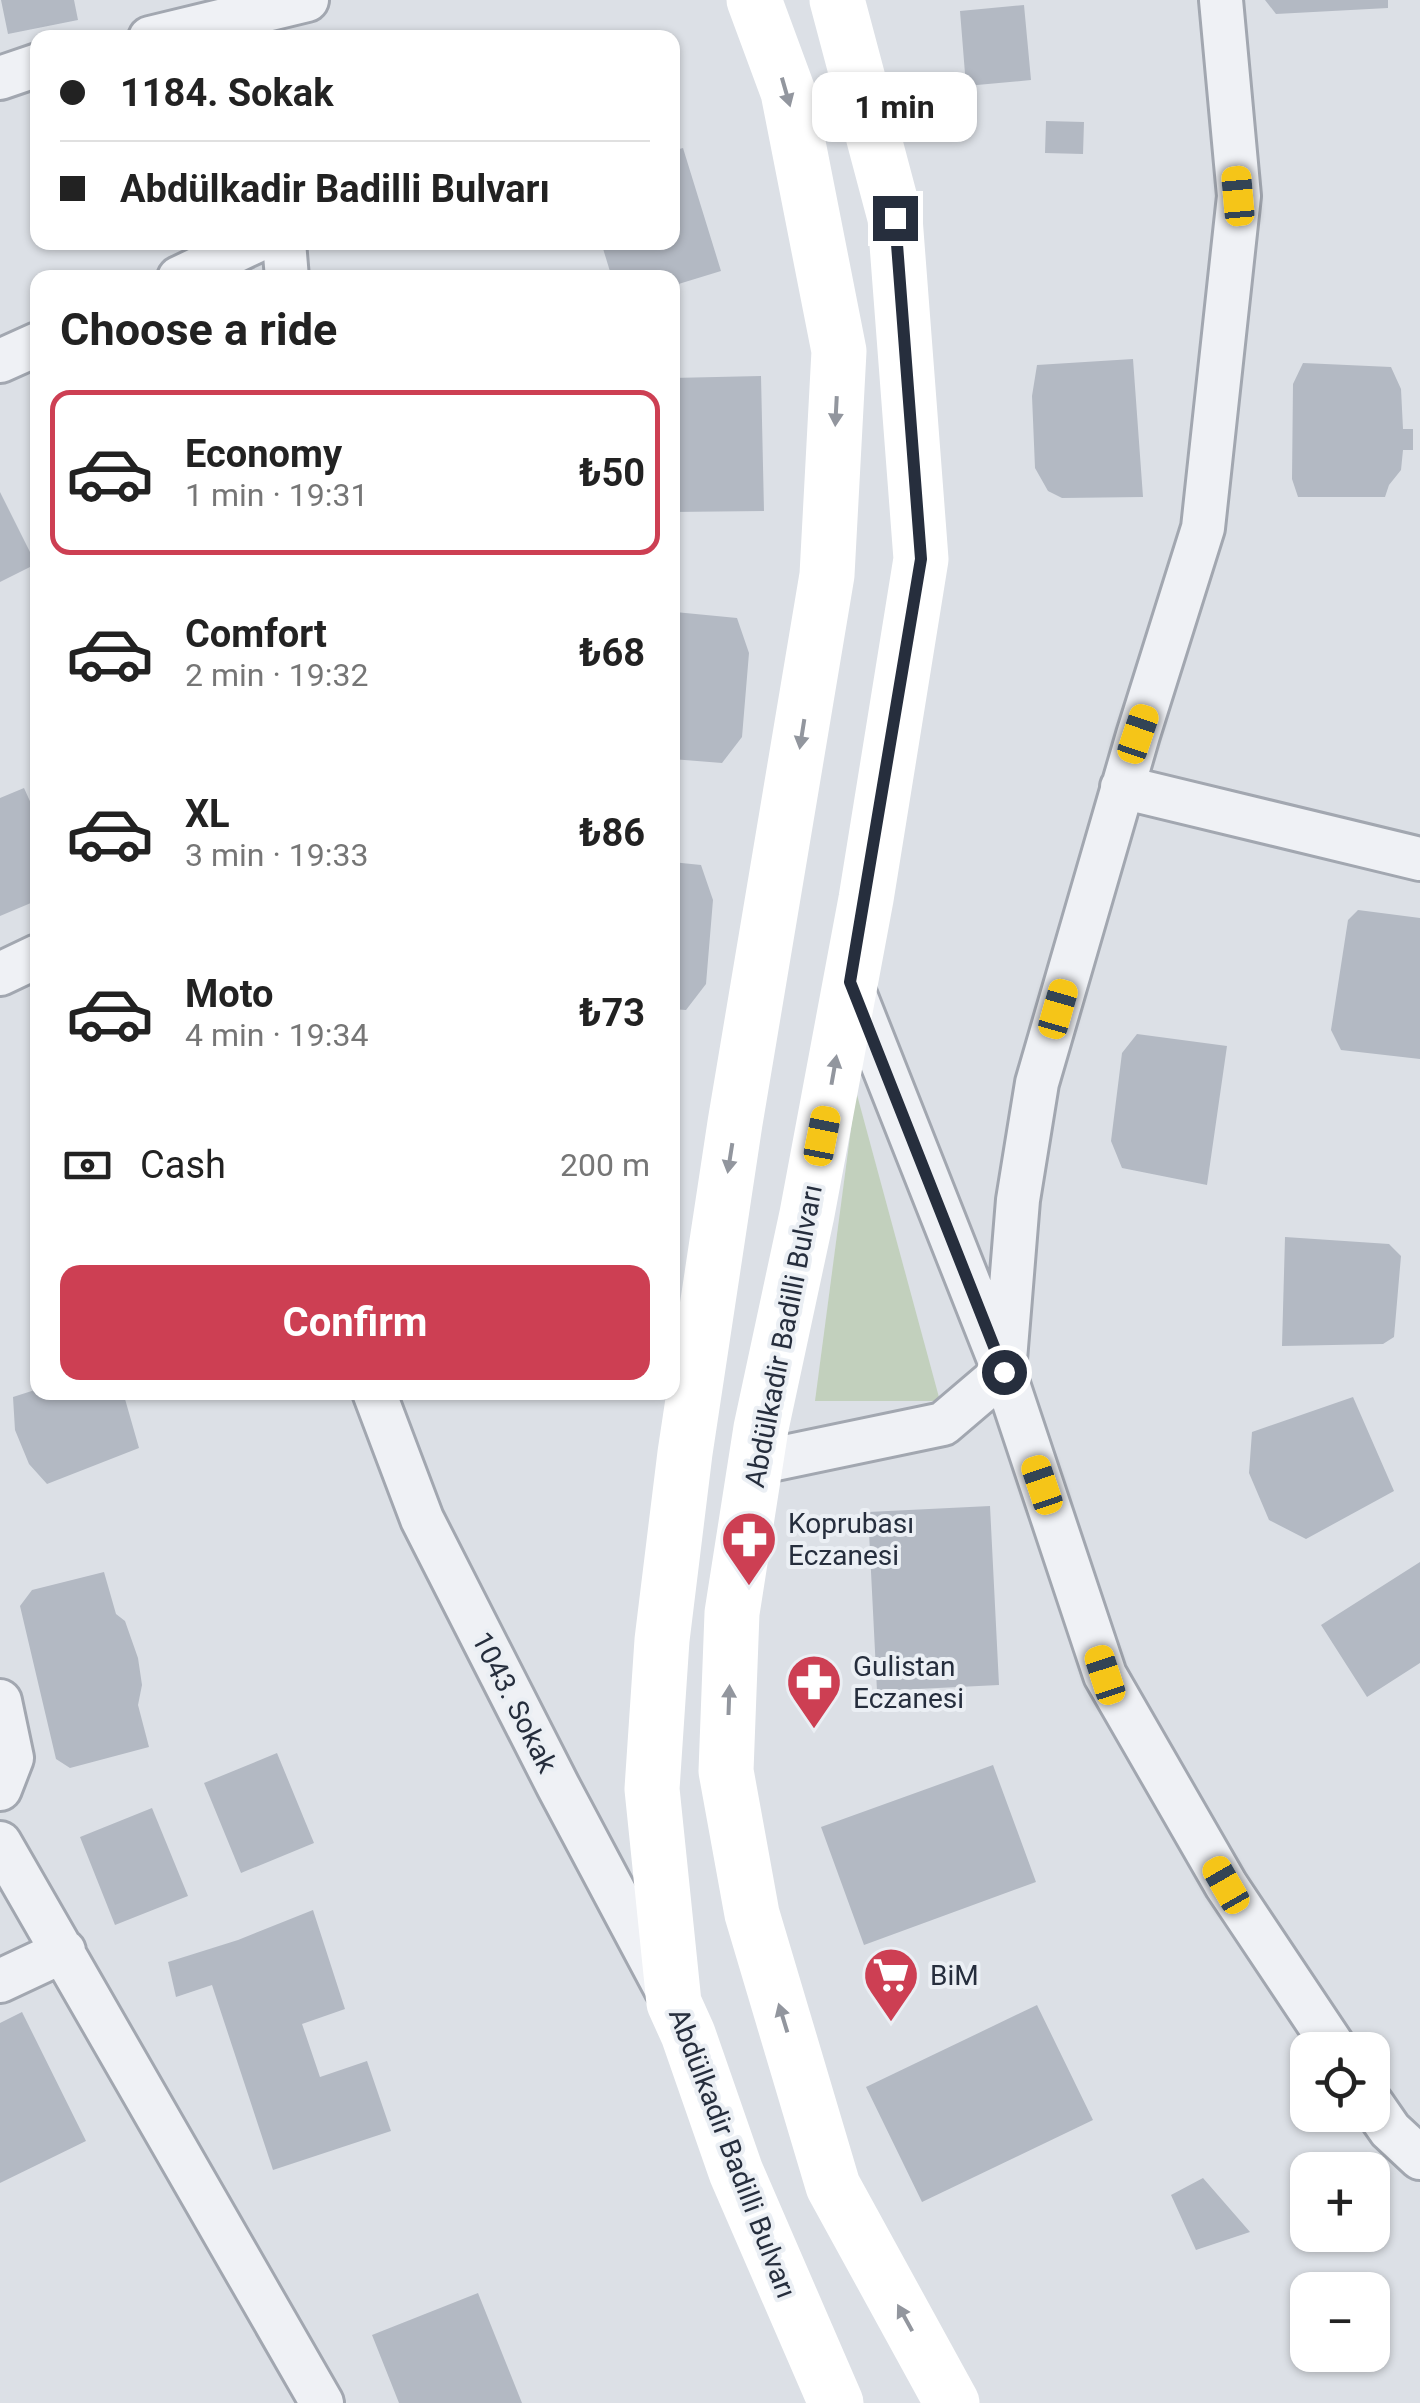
<!DOCTYPE html>
<meta charset="utf-8">
<style>
:root{--surface:#fff;--page:#f2f2f2;--text:#222;--muted:#767676;--line:#e0e0e0;--accent:#cd3f53}
body{margin:0;font-family:Roboto,sans-serif;background:var(--page);color:var(--text);height:100vh;display:flex;flex-direction:column;font-size:38px;white-space:nowrap}
*{box-sizing:border-box;margin:0}
p{font-size:32px;color:var(--muted)}
.icon{flex:none;width:55px;height:55px;fill:none;stroke:currentColor;stroke-width:2;stroke-linecap:round;stroke-linejoin:round}
.map{position:relative;flex:1;overflow:hidden}
.sheet{position:absolute;left:30px;top:270px;width:650px;height:1130px;display:flex;flex-direction:column;background:var(--surface);border-radius:20px;box-shadow:0 2px 8px #0004}
.sheet>*{flex:none}
.banner{position:absolute;left:30px;top:30px;width:650px;height:220px;border-radius:20px;box-shadow:0 2px 8px #0004;display:grid;align-content:center;height:220px;padding:0 30px;background:var(--surface)}
.tools{position:absolute;left:1290px;top:2032px;display:grid;gap:20px}
.tools a{display:grid;place-items:center;width:100px;height:100px;border-radius:20px;background:var(--surface);box-shadow:0 2px 8px #0004;font-size:50px}
.end{position:absolute;width:45px;height:45px;margin:-22px;border:12px solid #262e3d;background:#fff;box-shadow:0 0 0 5px #fff}
.from{border-radius:50%}
.bubble{position:absolute;height:70px;border-radius:20px;background:var(--surface);box-shadow:0 2px 8px #0004;font-size:32px;font-weight:700;line-height:70px;text-align:center}
.car{position:absolute;width:30px;height:60px;margin:-30px -15px;border-radius:12px;box-shadow:0 0 8px 2px #0007;background:linear-gradient(#f5c518 24%,#345 0 40%,#f5c518 0 76%,#345 0 86%,#f5c518 0)}
.banner b{display:flex;align-items:center;gap:35px;height:95px;font-size:38px}
.banner b+b{border-top:2px solid var(--line)}
.banner i{width:25px;height:25px;background:var(--text)}
ul{padding:0;list-style:none}
li{display:flex;align-items:center;gap:30px;height:165px;margin:0 20px 15px;padding:0 10px;border:5px solid transparent;border-radius:20px}
li div{flex:1}
li b{display:block;font-size:38px}
li em{font-style:normal;font-weight:700}
li.current{border-color:var(--accent)}
li>.icon{width:90px;height:90px;stroke-width:1.5}
h2{padding:0 30px;font-size:45px;line-height:120px}
.pay{display:flex;align-items:center;gap:25px;height:110px;padding:0 30px;font-size:38px}
.pay p{margin-inline-start:auto}
.action{display:flex;gap:20px;margin-top:auto;padding:20px 30px}
.action a{flex:1;height:115px;border-radius:20px;background:var(--accent);color:#fff;font-size:40px;font-weight:700;line-height:115px;text-align:center}
.map>svg:first-child{display:block}
.green{fill:#c2d0bd}
.building{fill:#b3b9c3}
.lines{fill:none;stroke-linecap:round;stroke-linejoin:round}
.minor-casing{stroke:#a2a7b0;stroke-width:48}
.minor{stroke:#eff1f5;stroke-width:42}
.secondary{stroke:#fff;stroke-width:55}
.oneway{fill:#92969e}
.route{stroke:#262e3d;stroke-width:12}
.labels{text-anchor:middle;stroke-width:8;stroke-linejoin:round;paint-order:stroke}
.street-label{font-size:28px;fill:#262e3d;stroke:#ebeff4}
.poi-label{font-size:28px;fill:#262e3d;stroke:#ebeff4;text-anchor:start}
</style>
<div class="map">
<svg width="1420" height="2403" viewBox="0 0 1420 2403">
<rect width="100%" height="100%" fill="#dce0e6"/>
<path class="green" d="M856,1091L940,1401H815Z"/>
<path class="building" d="M1,0H74L78,20L8,34Z
M1265,0H1388V8L1276,14Z
M1024,5L1031,80L966,86L960,11Z
M1046,121L1084,122L1083,154L1045,153Z
M683,148L721,271L672,286V278H612L601,242H672V151Z
M1133,359L1143,497L1062,498L1048,491L1035,468L1032,396L1037,365Z
M1303,363L1391,367L1401,389L1403,429H1413V450H1403L1401,470L1389,485L1385,497H1298L1292,479L1293,384Z
M761,376L764,511L672,512V378Z
M0,492L36,564L0,582Z
M675,612L737,618L749,653L742,737L722,763L672,759Z
M24,788L38,819V900L0,916V798Z
M672,862L701,865L713,900L706,984L686,1010L672,1009Z
M1358,910L1420,918V1059L1341,1050L1331,1030L1348,920Z
M1137,1034L1227,1046L1207,1185L1122,1168L1111,1141L1122,1053Z
M1285,1237L1389,1244L1401,1256L1394,1337L1383,1344L1282,1346Z
M38,1389V1392H123L139,1448L47,1484L29,1464L15,1430L13,1397Z
M1353,1397L1394,1491L1306,1539L1269,1520L1249,1473L1252,1432Z
M990,1506L999,1685L877,1691L868,1512Z
M1420,1562V1663L1367,1697L1321,1625Z
M104,1572L116,1614L125,1621L138,1658L142,1685L138,1705L149,1747L70,1768L56,1759L20,1606L32,1590Z
M277,1753L314,1843L241,1873L204,1783Z
M993,1765L1036,1882L864,1945L821,1827Z
M152,1808L188,1896L115,1925L80,1837Z
M313,1910L345,2009L302,2024L320,2077L367,2061L391,2131L273,2170L212,1985L176,1997L168,1962L238,1940Z
M1037,2005L1093,2120L922,2202L866,2087Z
M22,2012L86,2141L0,2183V2023Z
M1203,2178L1250,2232L1196,2250L1171,2195Z
M478,2293L522,2403H399L372,2335Z"/>
<g class="lines">
<g class="minor-casing">
<path id="minor" d="M150,38L307,0
M0,78L38,65
M284,242L287,278
M179,278L254,242
M0,361L38,344
M1122,787L1420,859
M0,974L38,956
M850,982L1004,1372L1105,1675L1226,1885L1336,2050
M374,1392L422,1519L558,1786L666,1989
M756,1463L943,1424L1004,1372L1018,1200L1037,1083L1138,735L1203,528L1239,196L1221,0
M0,1701L12,1758L0,1789
M0,1843L322,2403
M0,1981L64,1951
M1372,2104L1390,2130L1420,2158"/>
</g>
<use href="#minor" class="minor"/>
<path class="secondary" d="M754,0L788,92L839,351L827,575L735,1123L685,1453L662,1640L652,1789L674,2003L688,2034L736,2172L836,2403
M837,0L895,218L921,559L866,899L807,1214L761,1428L732,1613L726,1771L752,1914L833,2186L952,2403"/>
</g>
<defs><path id="oneway-solid" d="M-6-.8H1V-3.2L6.5 0L1 3.2V.8H-6Z" transform="scale(2.5)"/></defs>
<g class="oneway">
<use href="#oneway-solid" transform="translate(786 92) rotate(74)"/>
<use href="#oneway-solid" transform="translate(836 411) rotate(93)"/>
<use href="#oneway-solid" transform="translate(802 734) rotate(99)"/>
<use href="#oneway-solid" transform="translate(834 1070) rotate(-80)"/>
<use href="#oneway-solid" transform="translate(730 1158) rotate(99)"/>
<use href="#oneway-solid" transform="translate(729 1700) rotate(-88)"/>
<use href="#oneway-solid" transform="translate(783 2018) rotate(-107)"/>
<use href="#oneway-solid" transform="translate(905 2318) rotate(-119)"/>
</g>
<g class="lines">
<path class="route" d="M895,218L921,559L850,982L1004,1372"/>
</g>
<defs>
<g id="pharmacy-pin" transform="scale(2.875)"><path d="M0 17L-7.5 6A9.5 9.5 0 1 1 7.5 6Z" fill="#cd3f53" stroke="#ebeff4"/><path d="M-2-6h4v4h4v4h-4v4h-4v-4h-4v-4h4Z" fill="#fff"/></g>
<g id="supermarket-pin" transform="scale(2.875)"><path d="M0 17L-7.5 6A9.5 9.5 0 1 1 7.5 6Z" fill="#cd3f53" stroke="#ebeff4"/><path d="M-6-5.5h2.5l.6 2H6L4.5 2H-2.5L-4.4-4H-6ZM-1.5 3.2a1.3 1.3 0 1 0 .1 0ZM3 3.2a1.3 1.3 0 1 0 .1 0Z" fill="#fff"/></g>
</defs>
<g fill-rule="evenodd">
<use href="#pharmacy-pin" x="749" y="1539"/>
<use href="#pharmacy-pin" x="814" y="1682"/>
<use href="#supermarket-pin" x="891" y="1975"/>
</g>
<g class="labels">
<g class="street-label">
<text transform="translate(783 1336) rotate(-79)" y="10">Abdülkadir Badilli Bulvarı</text>
<text transform="translate(515 1702) rotate(63)" y="10">1043. Sokak</text>
<text transform="translate(733 2153) rotate(69)" y="10">Abdülkadir Badilli Bulvarı</text>
</g>
<g class="poi-label">
<text x="788" y="1533">Koprubası<tspan x="788" dy="32">Eczanesi</tspan></text>
<text x="853" y="1676">Gulistan<tspan x="853" dy="32">Eczanesi</tspan></text>
<text x="930" y="1985">BiM</text>
</g>
</g>
</svg>
<div class="tools">
<a><svg class="icon" aria-label="locate" viewBox="0 0 24 24"><circle cx="12" cy="12" r="6"/><path d="M12 2v4M12 18v4M2 12h4M18 12h4"/></svg></a>
<a>+</a>
<a>−</a>
</div>
<i class="end from" style="left:1004px;top:1372px"></i>
<i class="end" style="left:895px;top:218px"></i>
<div class="bubble" style="left:812px;top:72px;width:165px">1 min</div>
<i class="car" style="left:1238px;top:196px;rotate:355deg"></i>
<i class="car" style="left:1138px;top:734px;rotate:19deg"></i>
<i class="car" style="left:1058px;top:1009px;rotate:16deg"></i>
<i class="car" style="left:822px;top:1136px;rotate:11deg"></i>
<i class="car" style="left:1042px;top:1485px;rotate:341deg"></i>
<i class="car" style="left:1105px;top:1675px;rotate:342deg"></i>
<i class="car" style="left:1226px;top:1885px;rotate:330deg"></i>
<div class="banner">
<b><i class="from"></i>1184. Sokak</b>
<b><i></i>Abdülkadir Badilli Bulvarı</b>
</div>
<section class="sheet">
<h2>Choose a ride</h2>
<ul>
<li class="current"><svg class="icon" aria-label="car" viewBox="0 0 24 24"><path d="M5 17H2v-5l4-1 3-4h7l3 4 3 1v5h-3M9 17h6M6 11h13"/><circle cx="7" cy="17" r="2"/><circle cx="17" cy="17" r="2"/></svg><div><b>Economy</b><p>1 min · 19:31</p></div><em>₺50</em></li>
<li><svg class="icon" aria-label="car" viewBox="0 0 24 24"><path d="M5 17H2v-5l4-1 3-4h7l3 4 3 1v5h-3M9 17h6M6 11h13"/><circle cx="7" cy="17" r="2"/><circle cx="17" cy="17" r="2"/></svg><div><b>Comfort</b><p>2 min · 19:32</p></div><em>₺68</em></li>
<li><svg class="icon" aria-label="car" viewBox="0 0 24 24"><path d="M5 17H2v-5l4-1 3-4h7l3 4 3 1v5h-3M9 17h6M6 11h13"/><circle cx="7" cy="17" r="2"/><circle cx="17" cy="17" r="2"/></svg><div><b>XL</b><p>3 min · 19:33</p></div><em>₺86</em></li>
<li><svg class="icon" aria-label="car" viewBox="0 0 24 24"><path d="M5 17H2v-5l4-1 3-4h7l3 4 3 1v5h-3M9 17h6M6 11h13"/><circle cx="7" cy="17" r="2"/><circle cx="17" cy="17" r="2"/></svg><div><b>Moto</b><p>4 min · 19:34</p></div><em>₺73</em></li>
</ul>
<div class="pay"><svg class="icon" aria-label="cash" viewBox="0 0 24 24"><path d="M3 7h18v10H3z"/><circle cx="12" cy="12" r="2"/></svg>Cash<p>200 m</p></div>
<div class="action"><a>Confirm</a></div>
</section>
</div>
